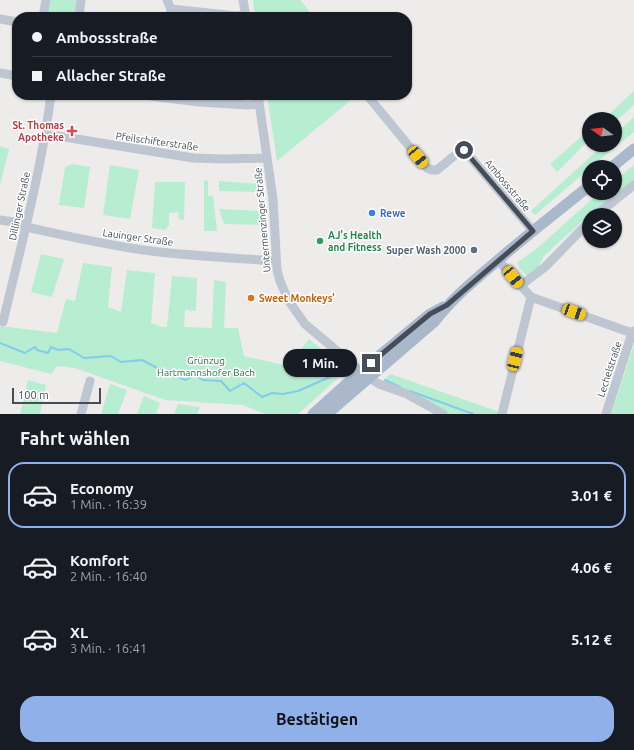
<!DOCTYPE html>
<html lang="de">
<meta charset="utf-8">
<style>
:root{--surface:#171b24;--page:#242831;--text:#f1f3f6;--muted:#9ea1a6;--line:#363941;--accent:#90b0e9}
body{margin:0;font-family:Ubuntu,sans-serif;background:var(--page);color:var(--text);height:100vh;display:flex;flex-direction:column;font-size:15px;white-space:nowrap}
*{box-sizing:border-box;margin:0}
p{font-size:13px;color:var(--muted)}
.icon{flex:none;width:22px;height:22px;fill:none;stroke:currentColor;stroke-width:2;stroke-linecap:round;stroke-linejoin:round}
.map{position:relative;height:414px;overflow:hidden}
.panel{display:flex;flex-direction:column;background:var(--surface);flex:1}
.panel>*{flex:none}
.guide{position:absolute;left:12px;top:12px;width:400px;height:88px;border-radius:16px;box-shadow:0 1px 3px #0004;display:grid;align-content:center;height:88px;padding:0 20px;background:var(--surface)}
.needle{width:26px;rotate:284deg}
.buttons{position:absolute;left:582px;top:112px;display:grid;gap:8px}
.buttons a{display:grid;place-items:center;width:40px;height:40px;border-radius:50%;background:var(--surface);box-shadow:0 1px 3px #0004;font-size:20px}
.scale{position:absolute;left:12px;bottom:10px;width:89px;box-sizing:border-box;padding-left:4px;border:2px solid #444d58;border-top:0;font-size:11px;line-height:14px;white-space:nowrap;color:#444d58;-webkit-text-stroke:3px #fff;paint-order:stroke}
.end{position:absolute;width:18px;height:18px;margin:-9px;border:5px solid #444d58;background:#fff;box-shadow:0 0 0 2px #fff}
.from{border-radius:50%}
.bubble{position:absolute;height:28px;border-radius:14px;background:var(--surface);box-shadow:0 1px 3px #0004;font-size:13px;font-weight:700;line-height:28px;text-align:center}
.car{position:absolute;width:12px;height:24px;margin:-12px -6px;border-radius:5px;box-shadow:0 0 3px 1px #0007;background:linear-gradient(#f5c518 24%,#345 0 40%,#f5c518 0 76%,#345 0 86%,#f5c518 0)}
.guide b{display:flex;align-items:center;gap:14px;height:38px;font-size:15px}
.guide b+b{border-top:1px solid var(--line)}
.guide i{width:10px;height:10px;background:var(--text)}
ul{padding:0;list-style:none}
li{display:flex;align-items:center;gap:12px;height:66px;margin:0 8px 6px;padding:0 12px;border:2px solid transparent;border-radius:16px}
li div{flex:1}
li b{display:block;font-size:15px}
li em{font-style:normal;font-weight:700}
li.selected{border-color:var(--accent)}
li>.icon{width:36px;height:36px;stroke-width:1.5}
h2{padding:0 20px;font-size:18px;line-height:48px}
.button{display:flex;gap:8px;margin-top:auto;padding:8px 20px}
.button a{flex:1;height:46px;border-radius:16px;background:var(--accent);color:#111;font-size:16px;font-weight:700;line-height:46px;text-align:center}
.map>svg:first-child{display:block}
.green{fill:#b7edd1}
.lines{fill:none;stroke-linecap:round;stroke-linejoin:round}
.stream{stroke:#84cceb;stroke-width:2}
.minor{stroke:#bec6d1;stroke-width:9}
.major{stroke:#aab8cb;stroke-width:11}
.route{stroke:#444d58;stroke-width:5}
.health-dot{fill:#e0444e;stroke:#fff;stroke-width:1.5}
.shop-dot{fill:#3f7fe0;stroke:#fff;stroke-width:1.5}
.leisure-dot{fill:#2e9e5b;stroke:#fff;stroke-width:1.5}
.service-dot{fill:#5c6f8a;stroke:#fff;stroke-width:1.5}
.food-dot{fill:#e8710a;stroke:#fff;stroke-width:1.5}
.labels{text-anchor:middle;stroke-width:3;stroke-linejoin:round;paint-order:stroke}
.health-label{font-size:10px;font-weight:bold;fill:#be3a42;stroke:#fff;text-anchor:end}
.street-label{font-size:10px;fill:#444d58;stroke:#fff}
.shop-label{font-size:10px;font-weight:bold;fill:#366cbe;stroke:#fff;text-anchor:start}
.leisure-label{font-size:10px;font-weight:bold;fill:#27864d;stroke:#fff;text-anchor:start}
.service-label{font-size:10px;font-weight:bold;fill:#4e5e75;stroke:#fff;text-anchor:end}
.food-label{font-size:10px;font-weight:bold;fill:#c56008;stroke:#fff;text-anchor:start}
.park-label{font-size:10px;fill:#16784f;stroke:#fff}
</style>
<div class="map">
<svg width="634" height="414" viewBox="0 0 634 414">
<rect width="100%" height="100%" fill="#eeebeb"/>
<path class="green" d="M47,0H79L77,17H44Z
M253,0H300L314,17H255Z
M634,91V105L615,122V119H608L606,117Z
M267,95H357L277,161Z
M634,117V132L591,167H589V169L535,215L531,211L603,145H615V134Z
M589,130V140L557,172L550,164Z
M0,146L9,149L0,186Z
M72,164L90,167L84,208L59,205L65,167Z
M110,165L139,170L130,219L103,215Z
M634,165V181L589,215L544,256L538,268L529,278L519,268L518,262L535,250L599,193H615V180Z
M204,180L208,181V196H213L217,231H204Z
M219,181L261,184V192L219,191Z
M155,182H185L184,220L179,219L178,212L169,213V225L165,230L152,228Z
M219,209L260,211L262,225L224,224Z
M41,254L64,259L52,297L31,292Z
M83,263L112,267L108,307L121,312L127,270L155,273L151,323L162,327H167L172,276L197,278L196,311L185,310L184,327L212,328L214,280L226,282L224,328H238L244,356L288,366L309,339L337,362L340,372L338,378L298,414H265L243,405L165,400L75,368L57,366L51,374L0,361V326L57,333L66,299L75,301Z
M634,344V414H611Z
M390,374L494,410L506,414H446L382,382Z
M28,380L46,385L40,414H20Z
M110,384L127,390L118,414H101Z
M144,396L160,403L156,414H137Z
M178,404L200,407L197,414H174Z"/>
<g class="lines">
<path class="stream" d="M0,343L25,353L35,347L37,350L48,353L51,347L58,350L69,349L84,358L111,356L121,362L142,360L165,372L174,373L180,378L186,380L194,375L203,380L221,381L230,391L244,383L262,397L272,393L283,394L298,391L341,372
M385,380L400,387
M410,391L473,414"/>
<path class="minor" d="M167,0L171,9L170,17
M243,0L246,17
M171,9L237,16L245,15
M43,17L46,0
M79,17L81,0
M0,19L17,22
M0,73L17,76
M143,95L199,102L248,105L259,104
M258,95L273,199L277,270L280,281L288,300L305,324L369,378L379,384L407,394L443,414
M367,95L427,168L432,170H437L460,151L462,150L466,152L533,231
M46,134L193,158L222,159L267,158
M596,215L634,185
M0,220L20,223L26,227C67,236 109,246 151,251C193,256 234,258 276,261
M498,260L531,297L632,333
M520,286L545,267L589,222
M3,322C21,246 41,172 51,95
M81,414L90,381
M502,414L531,297
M606,414L632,333L634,331"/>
<path class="major" d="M612,167L634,149
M313,414L361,371L430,314L443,307
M327,414L435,321C451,300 470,284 490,267C522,239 556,213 589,186"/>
</g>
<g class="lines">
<path class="route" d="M371,363L430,314L447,305L533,231L464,150"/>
</g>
<path class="health-dot" d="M70 125h4v4h4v4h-4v4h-4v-4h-4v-4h4z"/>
<circle class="shop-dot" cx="372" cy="213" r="4"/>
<circle class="leisure-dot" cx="320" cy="241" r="4"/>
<circle class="service-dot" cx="474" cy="250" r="4"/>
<circle class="food-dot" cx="251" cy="298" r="4"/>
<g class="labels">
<g class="health-label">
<text x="64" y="129">St. Thomas<tspan x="64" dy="12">Apotheke</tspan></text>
</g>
<g class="street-label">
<text transform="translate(157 141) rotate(8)" y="4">Pfeilschifterstraße</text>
<text transform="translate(508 185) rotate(50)" y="4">Ambossstraße</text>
<text transform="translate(19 206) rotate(-78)" y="4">Dillinger Straße</text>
<text transform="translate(262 220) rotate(-95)" y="4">Untermenzinger Straße</text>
<text transform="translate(138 237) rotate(8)" y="4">Lauinger Straße</text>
<text transform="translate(609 369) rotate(-72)" y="4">Lechelstraße</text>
</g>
<g class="shop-label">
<text x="380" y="217">Rewe</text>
</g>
<g class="leisure-label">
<text x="328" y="239">AJ's Health<tspan x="328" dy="12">and Fitness</tspan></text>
</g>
<g class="service-label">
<text x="466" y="254">Super Wash 2000</text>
</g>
<g class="food-label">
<text x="259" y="302">Sweet Monkeys'</text>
</g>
<g class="park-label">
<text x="206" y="364">Grünzug<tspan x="206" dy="12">Hartmannshofer Bach</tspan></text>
</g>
</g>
</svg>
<div class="buttons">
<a><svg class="needle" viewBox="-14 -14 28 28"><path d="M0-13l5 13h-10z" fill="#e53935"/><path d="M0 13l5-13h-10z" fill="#9ea1a6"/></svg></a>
<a><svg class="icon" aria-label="locate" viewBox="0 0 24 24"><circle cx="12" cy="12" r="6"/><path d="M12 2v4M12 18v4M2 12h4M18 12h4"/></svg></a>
<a><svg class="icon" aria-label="layers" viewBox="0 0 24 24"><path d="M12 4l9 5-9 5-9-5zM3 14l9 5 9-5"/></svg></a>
</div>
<div class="scale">100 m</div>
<i class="end from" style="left:464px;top:150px"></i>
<i class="end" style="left:371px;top:363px"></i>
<div class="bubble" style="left:283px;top:349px;width:74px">1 Min.</div>
<i class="car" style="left:418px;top:157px;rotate:141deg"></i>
<i class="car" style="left:513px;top:277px;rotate:141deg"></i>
<i class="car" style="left:574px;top:312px;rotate:110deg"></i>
<i class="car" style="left:515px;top:359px;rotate:14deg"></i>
<div class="guide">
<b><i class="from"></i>Ambossstraße</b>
<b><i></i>Allacher Straße</b>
</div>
</div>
<section class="panel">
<h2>Fahrt wählen</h2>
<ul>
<li class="selected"><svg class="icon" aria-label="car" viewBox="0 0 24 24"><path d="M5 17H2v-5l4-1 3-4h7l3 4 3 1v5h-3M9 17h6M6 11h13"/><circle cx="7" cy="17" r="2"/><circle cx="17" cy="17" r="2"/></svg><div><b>Economy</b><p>1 Min. · 16:39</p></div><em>3.01 €</em></li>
<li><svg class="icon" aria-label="car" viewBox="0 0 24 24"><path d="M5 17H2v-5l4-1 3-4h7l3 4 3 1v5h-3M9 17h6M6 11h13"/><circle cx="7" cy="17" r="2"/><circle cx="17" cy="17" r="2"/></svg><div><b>Komfort</b><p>2 Min. · 16:40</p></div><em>4.06 €</em></li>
<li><svg class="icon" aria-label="car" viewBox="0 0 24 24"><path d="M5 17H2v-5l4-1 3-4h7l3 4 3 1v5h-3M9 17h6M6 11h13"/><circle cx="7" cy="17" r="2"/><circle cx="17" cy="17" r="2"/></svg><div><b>XL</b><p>3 Min. · 16:41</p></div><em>5.12 €</em></li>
</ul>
<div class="button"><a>Bestätigen</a></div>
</section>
